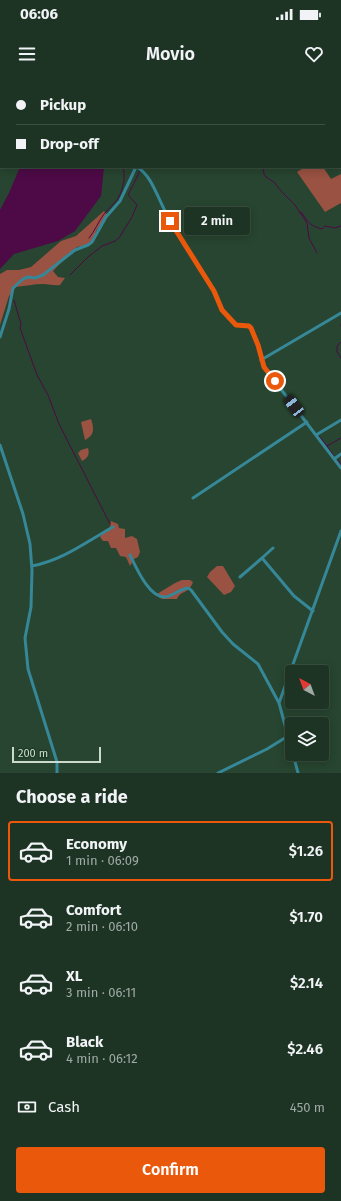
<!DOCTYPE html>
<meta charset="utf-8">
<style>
:root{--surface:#1d3424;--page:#253c2c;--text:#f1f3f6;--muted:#a0aaa6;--line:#3b4f41;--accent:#ea580c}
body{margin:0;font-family:"Fira Sans",sans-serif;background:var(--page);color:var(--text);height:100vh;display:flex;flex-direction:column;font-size:15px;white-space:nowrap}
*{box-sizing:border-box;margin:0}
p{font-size:13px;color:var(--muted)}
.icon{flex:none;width:22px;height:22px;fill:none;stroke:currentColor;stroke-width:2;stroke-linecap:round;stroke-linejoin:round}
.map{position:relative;height:693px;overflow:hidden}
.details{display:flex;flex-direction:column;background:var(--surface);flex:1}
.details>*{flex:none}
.guide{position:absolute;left:0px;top:0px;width:341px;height:88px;box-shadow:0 2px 10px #0003,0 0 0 1px var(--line);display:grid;align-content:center;height:88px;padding:0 16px;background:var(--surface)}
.needle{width:26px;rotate:319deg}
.tools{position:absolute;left:285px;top:585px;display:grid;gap:8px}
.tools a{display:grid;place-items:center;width:44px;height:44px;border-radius:4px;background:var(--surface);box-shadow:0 2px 10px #0003,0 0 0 1px var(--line);font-size:20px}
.scale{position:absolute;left:12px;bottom:10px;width:89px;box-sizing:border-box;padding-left:4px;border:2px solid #cadbce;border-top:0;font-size:11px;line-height:14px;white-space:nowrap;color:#cadbce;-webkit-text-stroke:3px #1d3b26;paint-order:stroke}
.end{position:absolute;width:18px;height:18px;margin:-9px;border:5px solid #ea580c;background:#fff;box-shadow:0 0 0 2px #fff}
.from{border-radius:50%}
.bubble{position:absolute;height:28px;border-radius:4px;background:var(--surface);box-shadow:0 2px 10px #0003,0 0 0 1px var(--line);font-size:13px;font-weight:600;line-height:28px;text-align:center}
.car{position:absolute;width:12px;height:24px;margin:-12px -6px;border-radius:5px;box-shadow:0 0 3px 1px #0007;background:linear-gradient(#222 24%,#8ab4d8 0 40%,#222 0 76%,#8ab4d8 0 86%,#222 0)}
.guide b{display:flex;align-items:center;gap:14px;height:38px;font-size:15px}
.guide b+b{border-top:1px solid var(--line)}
.guide i{width:10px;height:10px;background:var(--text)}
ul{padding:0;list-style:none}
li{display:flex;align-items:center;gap:12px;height:60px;margin:0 8px 6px;padding:0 8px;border:2px solid transparent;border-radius:4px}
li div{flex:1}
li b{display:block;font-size:15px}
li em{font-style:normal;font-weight:600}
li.selected{border-color:var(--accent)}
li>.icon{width:36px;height:36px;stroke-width:1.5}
h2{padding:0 16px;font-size:18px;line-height:48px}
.pay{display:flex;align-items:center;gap:10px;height:44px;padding:0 16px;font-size:15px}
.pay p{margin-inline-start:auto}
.button{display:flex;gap:8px;margin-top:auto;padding:8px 16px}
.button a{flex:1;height:46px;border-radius:4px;background:var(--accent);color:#fff;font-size:16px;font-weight:600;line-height:46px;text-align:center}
.status{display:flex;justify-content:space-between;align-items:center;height:28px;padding:0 20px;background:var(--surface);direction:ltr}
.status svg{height:11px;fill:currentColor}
header{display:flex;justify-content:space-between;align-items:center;height:52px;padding:0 16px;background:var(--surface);font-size:18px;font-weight:600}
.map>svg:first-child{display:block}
.green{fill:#9a5242}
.water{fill:#4d0a46}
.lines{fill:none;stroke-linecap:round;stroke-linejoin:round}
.stream{stroke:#4d0a46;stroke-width:1}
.minor{stroke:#368797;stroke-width:3}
.route{stroke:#ea580c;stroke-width:5}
</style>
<div class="status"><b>06:06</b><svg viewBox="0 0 49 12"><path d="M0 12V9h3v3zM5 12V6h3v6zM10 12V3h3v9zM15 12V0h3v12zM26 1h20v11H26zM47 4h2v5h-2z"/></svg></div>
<header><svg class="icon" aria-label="menu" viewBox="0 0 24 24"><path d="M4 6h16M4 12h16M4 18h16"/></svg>Movio<svg class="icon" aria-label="heart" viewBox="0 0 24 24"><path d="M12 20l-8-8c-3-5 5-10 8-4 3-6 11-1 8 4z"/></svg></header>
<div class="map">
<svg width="341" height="693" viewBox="0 0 341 693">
<rect width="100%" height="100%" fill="#274530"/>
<path class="green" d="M305,87H323L331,99L341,94V123L325,132L297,92Z
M104,131L107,135L96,151L95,159L87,165L77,167L71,172L53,191L58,197L65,198L60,205C54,206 50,204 43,204C34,204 25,206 16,207L9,216L0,245V194L7,190H19L31,187L61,161L76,156Z
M91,339C94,348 95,355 85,360L81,342Z
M88,368C90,374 88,378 82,381L78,373L81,370Z
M111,441L118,444L119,448L125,449V458L132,456L137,459L140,472L138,477L134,479L130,486L126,477L120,476L116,468H111L108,461H103L100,457L105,450L110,447Z
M217,486H223L235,506L231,512L224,515L207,497L210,492Z
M182,500H190L193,502C189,514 181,510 177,519H162L159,517L157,514L175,503Z"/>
<path class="water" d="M20,87H104L101,116L75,151L58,161L14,174L0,189V130L9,113Z"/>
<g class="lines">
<path class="stream" d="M115,0V1
M231,0L233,1
M141,87V88
M263,87L264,94L266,97L274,102L282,112L295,125L307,143L309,158L317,173
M299,132L302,133C308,142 310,146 322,149L325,146L335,148L341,146
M89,158C95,151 98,142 104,134C108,129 113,125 117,120C123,111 126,97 123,87
M70,195L88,177L102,166L115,161L119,158L132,137L137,125L128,115L140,91
M14,220L21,244L20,248L37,295L48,315L59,344L110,444
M341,244V246
M341,262L337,266V272L341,278
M319,356L327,366
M334,376L327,366L341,358
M338,380L341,385"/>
<path class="minor" d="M219,0L224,1
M141,1V0
M236,1L238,0
M340,34L341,33
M137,87C151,95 157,116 165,131C179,158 197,183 213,210C220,223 223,235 236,245L249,246L251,248L258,265L264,287L341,388
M0,257L9,229L13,208L23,199L28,197L35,198L43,195L75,170L88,165L92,162L106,137L120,121L136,87
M261,280L341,233
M316,355L341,340
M0,365L23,434L30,464L32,490L31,527L25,558L28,589L57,682V693
M334,379L341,374
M193,418L307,342
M130,475C136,487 149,518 165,517C173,516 180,509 188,508L191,510L222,552L233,564L258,584L279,623
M262,478L273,468
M32,486C63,480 86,462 113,447
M240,497L262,478L294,516L313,531
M292,671L279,623L341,451
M293,674L298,693
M218,693L267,669L288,656"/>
</g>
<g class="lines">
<path class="route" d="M170,141L214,211L222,230L236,245L249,246L251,248L258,265L264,287L275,301"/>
</g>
</svg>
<div class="tools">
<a><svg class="needle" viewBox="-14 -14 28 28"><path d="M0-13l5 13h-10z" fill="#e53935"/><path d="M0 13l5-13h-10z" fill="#a0aaa6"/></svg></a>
<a><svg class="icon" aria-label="layers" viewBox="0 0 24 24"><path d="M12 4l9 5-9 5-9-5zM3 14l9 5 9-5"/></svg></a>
</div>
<div class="scale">200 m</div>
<i class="end from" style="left:275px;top:301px"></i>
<i class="end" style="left:170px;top:141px"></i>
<div class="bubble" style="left:184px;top:127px;width:66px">2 min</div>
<i class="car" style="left:294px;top:326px;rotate:323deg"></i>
<div class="guide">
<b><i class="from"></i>Pickup</b>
<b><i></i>Drop-off</b>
</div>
</div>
<section class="details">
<h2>Choose a ride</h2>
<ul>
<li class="selected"><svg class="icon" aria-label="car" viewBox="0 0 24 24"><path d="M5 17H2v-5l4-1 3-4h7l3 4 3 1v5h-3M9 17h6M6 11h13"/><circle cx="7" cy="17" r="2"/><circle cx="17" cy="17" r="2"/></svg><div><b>Economy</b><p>1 min · 06:09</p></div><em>$1.26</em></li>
<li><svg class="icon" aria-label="car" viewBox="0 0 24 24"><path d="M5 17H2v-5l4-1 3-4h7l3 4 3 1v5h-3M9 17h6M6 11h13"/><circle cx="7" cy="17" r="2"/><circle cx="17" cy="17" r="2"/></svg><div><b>Comfort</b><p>2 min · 06:10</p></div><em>$1.70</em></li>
<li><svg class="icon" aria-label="car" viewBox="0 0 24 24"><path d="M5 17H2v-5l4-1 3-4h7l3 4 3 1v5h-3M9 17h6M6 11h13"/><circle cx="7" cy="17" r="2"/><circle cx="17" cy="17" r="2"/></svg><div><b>XL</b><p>3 min · 06:11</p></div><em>$2.14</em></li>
<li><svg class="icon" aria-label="car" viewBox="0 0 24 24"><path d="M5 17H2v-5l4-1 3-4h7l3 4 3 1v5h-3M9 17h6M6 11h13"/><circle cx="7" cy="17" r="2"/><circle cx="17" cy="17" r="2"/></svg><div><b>Black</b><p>4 min · 06:12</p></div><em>$2.46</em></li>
</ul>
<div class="pay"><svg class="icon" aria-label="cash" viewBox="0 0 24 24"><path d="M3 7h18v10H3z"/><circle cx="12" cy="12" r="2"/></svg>Cash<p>450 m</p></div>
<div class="button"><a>Confirm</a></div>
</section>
